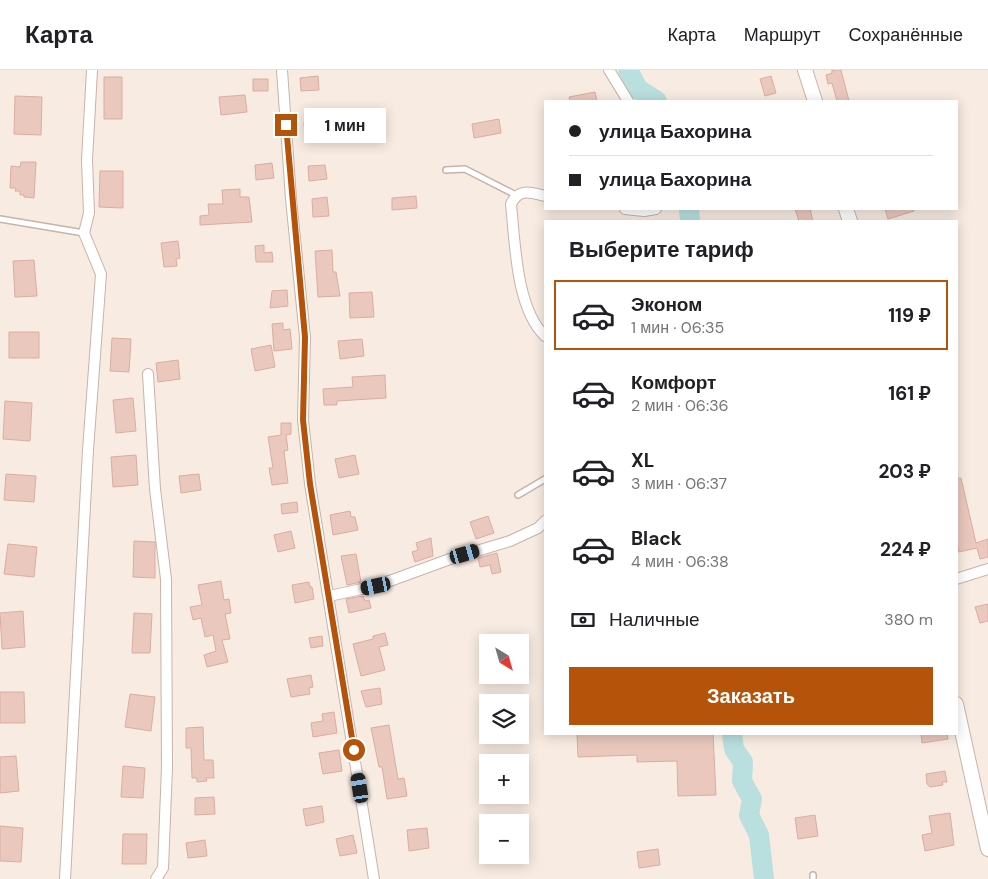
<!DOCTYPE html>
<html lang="ru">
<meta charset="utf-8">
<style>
:root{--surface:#fff;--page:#f6f6f6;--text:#202124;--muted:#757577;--line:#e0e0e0;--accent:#b45309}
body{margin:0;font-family:"DM Sans",sans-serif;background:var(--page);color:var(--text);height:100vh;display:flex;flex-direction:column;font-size:19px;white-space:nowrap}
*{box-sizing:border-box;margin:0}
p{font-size:16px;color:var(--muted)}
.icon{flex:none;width:28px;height:28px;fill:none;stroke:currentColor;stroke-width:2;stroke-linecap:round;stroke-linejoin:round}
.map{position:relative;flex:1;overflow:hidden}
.sheet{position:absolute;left:544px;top:150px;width:414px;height:515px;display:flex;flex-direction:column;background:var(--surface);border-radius:0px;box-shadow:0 2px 12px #0003}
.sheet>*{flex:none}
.hud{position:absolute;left:544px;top:30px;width:414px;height:110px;border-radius:0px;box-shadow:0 2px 12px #0003;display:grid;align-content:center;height:110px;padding:0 25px;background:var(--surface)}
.needle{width:32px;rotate:143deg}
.tools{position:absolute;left:479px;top:564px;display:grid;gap:10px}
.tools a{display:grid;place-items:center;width:50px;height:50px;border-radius:0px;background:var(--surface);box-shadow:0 2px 12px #0003;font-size:25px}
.end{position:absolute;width:22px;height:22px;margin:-11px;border:6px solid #b45309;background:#fff;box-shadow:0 0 0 2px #fff}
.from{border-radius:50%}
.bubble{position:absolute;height:35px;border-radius:0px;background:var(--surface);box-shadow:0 2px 12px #0003;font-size:16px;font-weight:700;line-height:35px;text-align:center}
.car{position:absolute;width:15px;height:30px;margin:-15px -8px;border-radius:6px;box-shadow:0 0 4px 1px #0007;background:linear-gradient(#222 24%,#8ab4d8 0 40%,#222 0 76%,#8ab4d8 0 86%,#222 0)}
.hud b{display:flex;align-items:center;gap:18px;height:48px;font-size:19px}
.hud b+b{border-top:1px solid var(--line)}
.hud i{width:12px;height:12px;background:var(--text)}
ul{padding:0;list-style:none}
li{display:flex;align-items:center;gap:15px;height:70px;margin:0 10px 8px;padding:0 15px;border:2px solid transparent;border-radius:0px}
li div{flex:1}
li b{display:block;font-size:19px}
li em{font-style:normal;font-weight:700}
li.current{border-color:var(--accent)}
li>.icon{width:45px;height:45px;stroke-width:1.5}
h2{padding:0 25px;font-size:22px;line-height:60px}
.pay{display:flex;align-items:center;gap:12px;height:55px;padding:0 25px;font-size:19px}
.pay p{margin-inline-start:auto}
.primary-button{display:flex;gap:10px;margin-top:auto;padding:10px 25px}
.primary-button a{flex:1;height:58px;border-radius:0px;background:var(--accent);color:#fff;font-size:20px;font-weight:700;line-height:58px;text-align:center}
header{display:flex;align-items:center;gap:30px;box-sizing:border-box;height:70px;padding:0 25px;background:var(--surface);border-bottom:1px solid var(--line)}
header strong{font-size:24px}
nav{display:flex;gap:28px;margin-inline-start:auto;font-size:18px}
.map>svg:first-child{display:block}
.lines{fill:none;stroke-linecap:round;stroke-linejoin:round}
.river{stroke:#b9dfdf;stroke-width:20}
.building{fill:#eac8bd;stroke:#dbada0}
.service-casing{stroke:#c7b3ab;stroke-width:8}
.minor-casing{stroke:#c7b3ab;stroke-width:12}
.tertiary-casing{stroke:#c7b3ab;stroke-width:16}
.service{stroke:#fff;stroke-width:5}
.minor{stroke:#fff;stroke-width:10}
.tertiary{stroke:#fff;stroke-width:14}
.route{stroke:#b45309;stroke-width:6}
</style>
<header>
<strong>Карта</strong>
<nav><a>Карта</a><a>Маршрут</a><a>Сохранённые</a></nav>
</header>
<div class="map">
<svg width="988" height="809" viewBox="0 0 988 809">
<rect width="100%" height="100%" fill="#f8ece2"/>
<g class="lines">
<path class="river" d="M628,0L638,19L657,31
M689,139L690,151
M732,664L734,679L743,692L742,711L752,729L749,745L759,765L764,809"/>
</g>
<path class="building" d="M832,0H841L849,31H837L832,13L828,14L826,5L832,3Z
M318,6L319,20L301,21L300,8Z
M771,6L776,23L765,26L760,9Z
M104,7H122V49H104Z
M253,9H268V21H253Z
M595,22L597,31H570L569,27Z
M245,25L247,42L221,45L219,27Z
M15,26L42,27L41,65L14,64Z
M499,49L501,63L474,68L472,54Z
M313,51V60H317L318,68L305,69L304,52Z
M21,92H36L34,128L24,127V125H20V121H15L16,118H10L11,96L20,97Z
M272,93L274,108L256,110L255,95Z
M325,95L327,109L309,111L308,96Z
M100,101H123V138L99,137Z
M240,119V127H249L252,152L200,155V146L209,145L208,134H223L222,120Z
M416,126L417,138L392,140V128Z
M327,127L329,146L313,147L312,129Z
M795,139H810L813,151H799Z
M885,139H914V141L888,149Z
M178,171L180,188L176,189L177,196L164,197L161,173Z
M264,175V183L272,182L273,192H256L255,176Z
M332,180L333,202H336L340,226L318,227L315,181Z
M34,190L37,226L15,227L13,191Z
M287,220L288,236L270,238L272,221Z
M372,222L374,247L350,248L349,223Z
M283,253V260L290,259L292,279L274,281L272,254Z
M9,262H39V288H9Z
M112,268L131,269L129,302L110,301Z
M362,269L364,286L340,289L338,271Z
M271,275L275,297L255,301L251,279Z
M178,290L180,309L158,312L156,293Z
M385,305L386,328L337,331V335H324L323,319L353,317L352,307Z
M133,328L136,361L116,363L113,330Z
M5,331L32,333L30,371L3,369Z
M281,353H291V364L286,365L288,380L284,381L288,413L272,415L269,398H273L268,367L281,365Z
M136,385L138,415L113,417L111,387Z
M355,385L359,404L339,408L335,389Z
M6,404L36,406L34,432L4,430Z
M199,404L201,420L181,423L179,406Z
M956,408H961L976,473L988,469V487L980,489L977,478L959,482L956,469Z
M297,432L298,442L282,444L281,434Z
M350,441L351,447H355L358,460L333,465L330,445Z
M488,446L494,463L476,469L470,452Z
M291,461L295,478L278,482L274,465Z
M431,468L433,486L415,492L412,482L418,480L416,473Z
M134,471L155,472V508L133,507Z
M8,474L37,477L34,507L4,504Z
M497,483L501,502L492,504L490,495L480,497L478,488Z
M356,484L361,512L347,515L341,486Z
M221,511L224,530L229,529L231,543L225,544L230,569L222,570L228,592L207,597L204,585L216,581L213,565L205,567L201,548L193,550L190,537L202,535L198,515Z
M309,512L310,517H312L314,529L295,533L292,515Z
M363,526L365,531L369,530L371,538L349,543L346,529Z
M988,534V551L980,553L975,537Z
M23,541L25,577L2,579L0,543Z
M134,543L152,544L150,583H132Z
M385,563L388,575L379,577L385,600L361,606L353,574L373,569V566Z
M322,566L323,576L311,578L309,568Z
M311,605L313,617L309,618L310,624L291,627L287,609Z
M380,618L382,634L366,637L361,621Z
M0,622H24L25,653H0Z
M130,624L155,627L151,661L125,657Z
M334,642L337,663L313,667L311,653L323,651L322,644Z
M389,655L398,709L404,708L407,726L387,729L382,697H379L371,658Z
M203,657L204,690H213L214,708H206L207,711L197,712V708H192L191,678H186V658Z
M577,664H713L716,725L678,726L677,691L637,692V685L578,687Z
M921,664H947L948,669L922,673Z
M339,680L342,701L323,704L319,683Z
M16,686L19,721L0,723V687Z
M123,696L145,698L143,728L121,727Z
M945,701L947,712H942L943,715L930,717L927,714L926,704Z
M214,727L215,744L195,745V728Z
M322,736L324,752L306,756L303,739Z
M950,743L954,775L925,781L922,765L932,763L929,746Z
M815,745L818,766L798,769L795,748Z
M0,756L23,758L21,792L0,791Z
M427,758L429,778L409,781L407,760Z
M123,764H147L146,794H122Z
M353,765L357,783L340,786L336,769Z
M205,770L207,786L188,788L186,773Z
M658,779L660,795L639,798L637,782Z"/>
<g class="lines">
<g class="service-casing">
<path id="service" d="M446,100L465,99L516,125
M0,149L84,163
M518,425L545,409
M813,809V805"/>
</g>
<g class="minor-casing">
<path id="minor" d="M282,0L291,129L305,267L303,350L310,414L374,809
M609,0L628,31
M545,126C530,122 519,118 511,134C515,172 516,239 545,266
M625,139L644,141L656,139
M148,304L155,419L166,509L167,697L163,798L156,809
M956,509L988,499
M329,526L376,516L450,489L510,471L538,458L545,451
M65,809L88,380L101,204L84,163L89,143L87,90L92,0"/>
</g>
<g class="tertiary-casing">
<path id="tertiary" d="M805,0L815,31
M846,139L850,151
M956,634L988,779"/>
</g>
<use href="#service" class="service"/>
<use href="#minor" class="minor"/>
<use href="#tertiary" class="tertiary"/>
</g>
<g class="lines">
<path class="route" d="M286,55L305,267L303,350L310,414L354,680"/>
</g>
</svg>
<div class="tools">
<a><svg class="needle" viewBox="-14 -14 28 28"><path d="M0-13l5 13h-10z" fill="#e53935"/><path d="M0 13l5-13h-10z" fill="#757577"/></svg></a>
<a><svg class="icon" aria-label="layers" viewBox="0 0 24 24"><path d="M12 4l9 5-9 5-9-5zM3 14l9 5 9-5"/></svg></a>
<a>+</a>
<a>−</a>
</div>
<i class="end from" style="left:354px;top:680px"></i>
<i class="end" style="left:286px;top:55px"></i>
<div class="bubble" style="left:304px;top:38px;width:82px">1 мин</div>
<i class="car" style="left:465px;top:484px;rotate:74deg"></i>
<i class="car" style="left:376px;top:516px;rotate:258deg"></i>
<i class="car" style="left:360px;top:718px;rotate:351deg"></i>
<div class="hud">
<b><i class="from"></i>улица Бахорина</b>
<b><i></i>улица Бахорина</b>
</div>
<section class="sheet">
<h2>Выберите тариф</h2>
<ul>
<li class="current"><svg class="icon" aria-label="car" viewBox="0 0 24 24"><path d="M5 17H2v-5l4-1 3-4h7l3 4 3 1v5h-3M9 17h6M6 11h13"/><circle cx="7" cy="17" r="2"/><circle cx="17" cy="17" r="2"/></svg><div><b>Эконом</b><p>1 мин · 06:35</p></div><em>119 ₽</em></li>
<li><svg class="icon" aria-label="car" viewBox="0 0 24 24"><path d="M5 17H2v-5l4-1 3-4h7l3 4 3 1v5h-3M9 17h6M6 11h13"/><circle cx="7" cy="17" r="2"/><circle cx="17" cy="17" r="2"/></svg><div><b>Комфорт</b><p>2 мин · 06:36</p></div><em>161 ₽</em></li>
<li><svg class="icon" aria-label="car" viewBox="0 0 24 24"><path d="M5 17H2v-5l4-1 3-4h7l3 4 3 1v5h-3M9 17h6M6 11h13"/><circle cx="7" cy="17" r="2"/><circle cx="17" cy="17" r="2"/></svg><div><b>XL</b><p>3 мин · 06:37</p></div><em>203 ₽</em></li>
<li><svg class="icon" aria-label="car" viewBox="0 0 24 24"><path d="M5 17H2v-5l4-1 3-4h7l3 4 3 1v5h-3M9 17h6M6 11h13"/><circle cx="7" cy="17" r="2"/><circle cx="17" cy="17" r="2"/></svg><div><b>Black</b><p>4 мин · 06:38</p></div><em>224 ₽</em></li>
</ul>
<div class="pay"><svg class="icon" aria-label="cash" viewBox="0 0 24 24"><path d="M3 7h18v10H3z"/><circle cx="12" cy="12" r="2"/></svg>Наличные<p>380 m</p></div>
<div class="primary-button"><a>Заказать</a></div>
</section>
</div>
